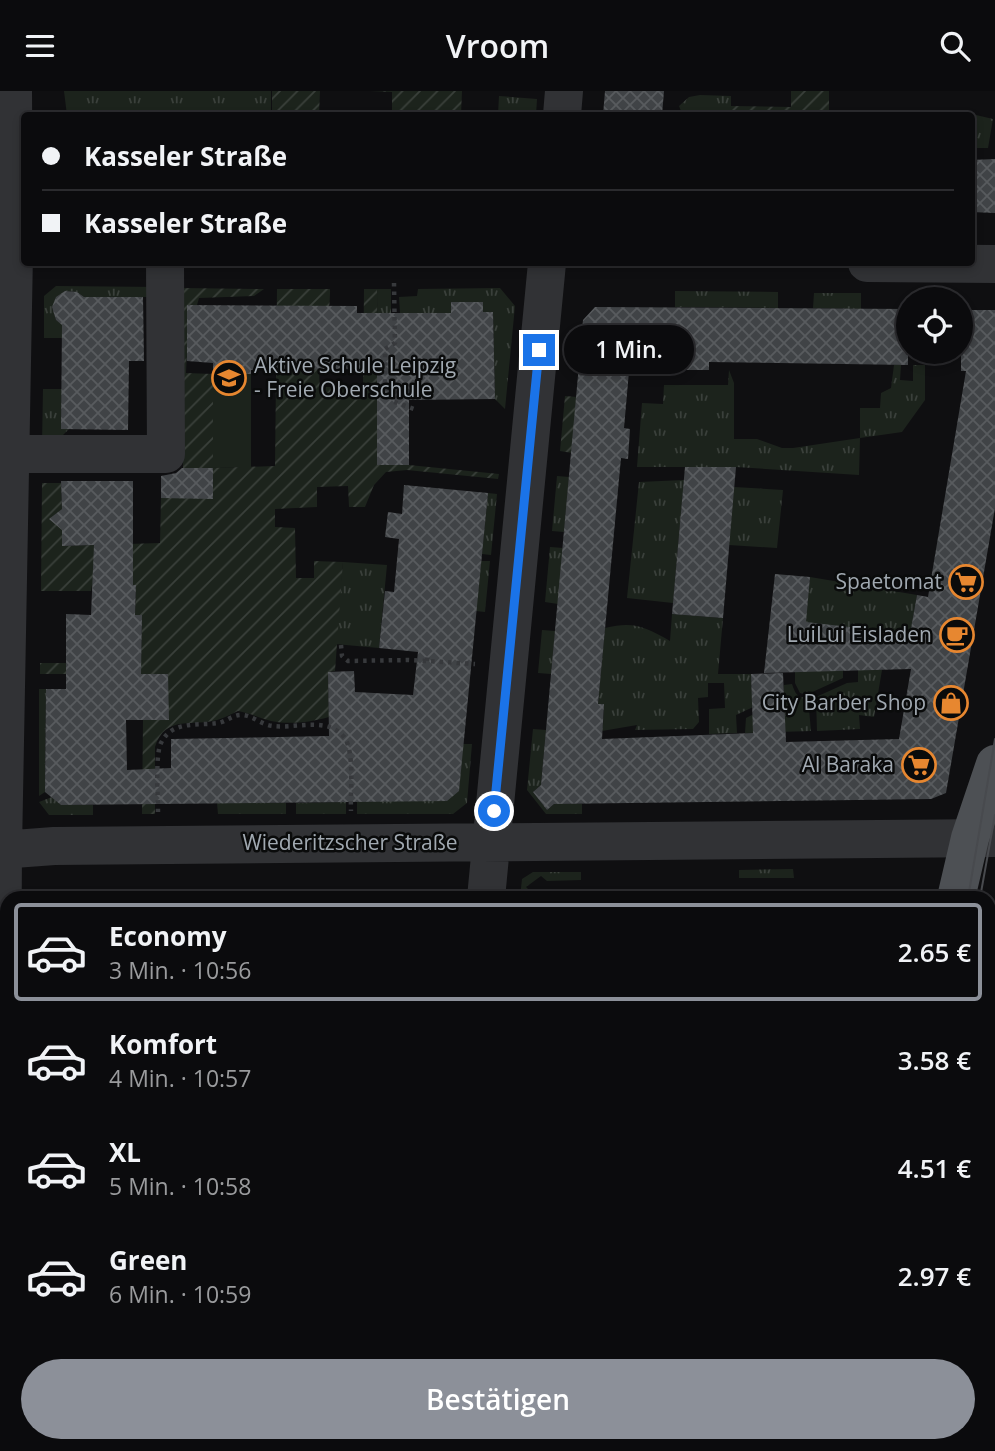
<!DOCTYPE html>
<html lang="de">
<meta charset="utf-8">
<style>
:root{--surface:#0b0b0d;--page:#19191b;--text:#f1f3f6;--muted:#9a9b9d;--line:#2b2b2e;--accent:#8c9099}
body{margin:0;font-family:"Open Sans",sans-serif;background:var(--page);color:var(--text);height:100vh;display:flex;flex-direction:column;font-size:26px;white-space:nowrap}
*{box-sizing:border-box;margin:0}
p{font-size:23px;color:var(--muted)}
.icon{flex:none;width:38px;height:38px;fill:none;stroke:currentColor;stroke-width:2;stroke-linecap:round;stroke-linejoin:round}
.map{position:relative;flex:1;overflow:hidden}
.drawer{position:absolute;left:0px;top:800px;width:996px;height:562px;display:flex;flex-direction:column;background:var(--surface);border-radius:21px 21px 0 0;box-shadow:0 4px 10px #0003,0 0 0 2px var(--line)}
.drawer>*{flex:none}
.banner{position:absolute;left:21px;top:21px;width:954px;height:154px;border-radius:7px;box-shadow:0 4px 10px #0003,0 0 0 2px var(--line);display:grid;align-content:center;height:154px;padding:0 21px;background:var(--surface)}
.buttons{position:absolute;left:896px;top:196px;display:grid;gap:14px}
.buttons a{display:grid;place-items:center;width:77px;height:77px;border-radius:50%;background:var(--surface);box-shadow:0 4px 10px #0003,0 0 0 2px var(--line);font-size:35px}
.end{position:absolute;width:32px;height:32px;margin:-16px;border:9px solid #1a73e8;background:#fff;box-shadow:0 0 0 4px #fff}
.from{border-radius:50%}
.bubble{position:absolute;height:49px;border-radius:24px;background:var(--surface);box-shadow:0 4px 10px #0003,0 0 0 2px var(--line);font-size:23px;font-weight:600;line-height:49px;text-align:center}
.banner b{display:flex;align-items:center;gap:24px;height:66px;font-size:26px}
.banner b+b{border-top:2px solid var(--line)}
.banner i{width:18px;height:18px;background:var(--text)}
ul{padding:12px 0 0;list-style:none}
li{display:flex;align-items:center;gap:21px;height:98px;margin:0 14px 10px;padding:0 7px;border:4px solid transparent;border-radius:7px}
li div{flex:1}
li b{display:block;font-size:26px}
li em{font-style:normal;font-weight:600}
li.current{border-color:var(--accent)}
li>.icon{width:63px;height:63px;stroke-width:1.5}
.button{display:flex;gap:14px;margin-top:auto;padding:14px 21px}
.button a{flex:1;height:80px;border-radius:42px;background:var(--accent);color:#fff;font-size:28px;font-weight:600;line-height:80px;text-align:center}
header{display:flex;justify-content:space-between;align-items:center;height:91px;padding:0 21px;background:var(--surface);font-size:32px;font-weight:600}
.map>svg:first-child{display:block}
.grass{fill:url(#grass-tufts)}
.park{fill:#1c231c}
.garden{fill:url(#garden-furrows)}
.building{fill:url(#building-cross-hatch)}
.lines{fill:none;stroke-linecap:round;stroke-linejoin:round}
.path{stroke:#37393c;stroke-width:4.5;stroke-dasharray:3.5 5;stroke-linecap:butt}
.minor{stroke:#313235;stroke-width:38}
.major{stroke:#4d5054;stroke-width:38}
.tram{stroke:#484a4e;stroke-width:2}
.route{stroke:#1a73e8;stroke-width:9}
.labels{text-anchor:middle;stroke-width:5;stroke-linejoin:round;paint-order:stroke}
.poi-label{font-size:21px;fill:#a1a9b1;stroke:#0a0b0b;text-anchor:end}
.street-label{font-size:21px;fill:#a1a9b1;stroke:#0a0b0b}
</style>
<header><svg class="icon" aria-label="menu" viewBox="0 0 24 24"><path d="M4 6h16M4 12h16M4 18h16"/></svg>Vroom<svg class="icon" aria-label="search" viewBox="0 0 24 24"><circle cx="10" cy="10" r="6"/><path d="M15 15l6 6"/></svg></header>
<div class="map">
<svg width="995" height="1360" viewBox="0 0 995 1360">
<defs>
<pattern id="grass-tufts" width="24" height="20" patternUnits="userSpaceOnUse" patternTransform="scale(1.75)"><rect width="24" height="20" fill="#1c231c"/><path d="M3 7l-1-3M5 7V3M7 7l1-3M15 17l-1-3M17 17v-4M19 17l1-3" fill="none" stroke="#3a403b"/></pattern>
<pattern id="garden-furrows" width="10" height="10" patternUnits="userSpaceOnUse" patternTransform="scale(1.75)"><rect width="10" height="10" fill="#1c231c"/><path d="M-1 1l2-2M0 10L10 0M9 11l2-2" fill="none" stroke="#3a403b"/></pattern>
<pattern id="building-cross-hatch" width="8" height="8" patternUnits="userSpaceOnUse" patternTransform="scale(1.75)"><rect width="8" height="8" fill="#404346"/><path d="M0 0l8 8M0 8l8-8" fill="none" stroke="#585b5e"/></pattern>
</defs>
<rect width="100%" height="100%" fill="#0f0f11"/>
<path class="grass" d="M64,0H271V24H67Z
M700,4L731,5V24H676L681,20L679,15L689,6Z
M499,5L537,8L536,24H498Z
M963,21L993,28L988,57H971V24H963Z
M56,195L158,196L157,206H84L77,201L65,200L52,216L56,229L64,235L63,247H44V205Z
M500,197L515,215L505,318L495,308L493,221H483V212L451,222H400L399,206L417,205L418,198Z
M377,198H391V247L378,311Z
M675,200L778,201V217L675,216Z
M814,202H861V218L813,217Z
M894,274H901L900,289L913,290V274H925V309L902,341L860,347L859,384L736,376H637L642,312L663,313L664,294H728L729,279L734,292V348H757L782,357H793L860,347V317H880L881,302L891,297Z
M43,298H62L61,338H69L53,354H42Z
M557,385L569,386L564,441L552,440Z
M684,389L673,512L627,507L639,391Z
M734,396L783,399L777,457L729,454Z
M488,402L497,403L491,464L482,463Z
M550,456L563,457L558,513L545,511Z
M481,470H490L485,521L476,520Z
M343,471L387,474L379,557L335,553Z
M810,486L917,504L905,572L843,579V587L808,603L800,602L795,592V581H800Z
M672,523L723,527L718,583H751L752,601H765L766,610L736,624L737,642L709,643V618L725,617L724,592H708V606L698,607L699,631L693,638L635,639L637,634L596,641L603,635L604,614L598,613L605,537C634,530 645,536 670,550Z
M542,539L555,540L551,583L538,582Z
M858,579H882L874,626L859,624L860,638L817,640L816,606L847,592L858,591Z
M792,593C795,602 797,607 808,607L811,640L745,642L746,627L774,613L773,601L784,600V594Z
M39,598H46L45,701L39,705Z
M533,638L546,639L541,694L533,701L547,719L554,713H582V723H546L527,699Z
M463,653H472L467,712L453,723H357V711Z
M52,706L61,714H93V724H49L39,711Z
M346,711V723H296V712Z
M217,712H286V723H218Z
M793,778L794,787H739V779Z
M533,781H581V789L547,790L541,785L526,796L531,801L530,807H520L522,788Z"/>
<path class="park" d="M213,283H251V376L213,377Z"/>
<path class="garden" d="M272,0H320L319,24H272Z
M370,0H462L461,24H392V1Z
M791,0H829V24H731V15L791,16Z
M182,197L264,198L254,205L199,207L197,214L196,261H187L186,282L213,283V377L275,375L277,198H330C331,231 316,264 320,296H363L364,198H377L378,374H409L499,383L498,388L407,379L386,381L374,394L365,416H349L348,395L317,396V416L275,418V436L295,437L296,487H314V470L343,471L335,580L328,581L329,626C312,631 289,634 271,630C260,627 249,622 238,620C231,623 224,627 217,629C195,636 165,623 155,656V723H142L143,629H168V583H174H40V572H141L142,525L135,524L136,495L92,494L91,500H41L42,392H61L62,418L55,424L62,439V455L160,452L161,407H212V377H183Z
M565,305L577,306L572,362L560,360Z
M192,1355V1354L328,1355L327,1360H192Z"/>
<path class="building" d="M605,0H664L662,24H603Z
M995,68V122L971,121V69Z
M65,200L77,201L84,206H143L144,270H129L128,339L61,338L62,234L56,229L52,216L56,206Z
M451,211H483V221H493L495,308L409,309V374H377V278L251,279V283H213V272L187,270V214L357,215V222H451Z
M595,216L908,218V274L709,271V279H683L684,269H630L624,337L630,338L628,368L621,367L598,613H604L602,648L753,642L751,583L783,582L786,651L899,648L911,578L764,582L775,483L810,486L806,531L910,543L917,504L928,506L966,280H961V219H995V417L946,702L931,708L554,713L547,719L533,701L541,694L583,229Z
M685,376H736L723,527L672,523Z
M182,377H213V408L161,407V385L176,382Z
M61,390H133V494H136L135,524H142L141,583H168L169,629H126L127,679L171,677V648L329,645L328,581L354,580L355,601L413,604L418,561L379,557L385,500L394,501L399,448L385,446L388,421L402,423L404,394L488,402L459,700L447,710L61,714L45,701L46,598H66V523L91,524L94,454L62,455V439L49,428L62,418Z"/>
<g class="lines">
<path class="path" d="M394,192L395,252L385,258V294L392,310L414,318
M341,554L342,565L348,570L409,569L475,573
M427,570L428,562
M158,721C158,706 155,664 161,652C172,629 198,635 218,632C226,631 233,623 243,624C253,625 262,634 273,635C295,638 327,625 344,646C355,660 350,702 351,720"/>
<path class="minor" d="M562,24L564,0
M867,172L995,173
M12,363H166L165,172
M0,759L54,755L995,747
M486,807L547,172
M989,1254H995
M0,1264L3,759L14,162L13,0
M435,1360L436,1354"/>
<path class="major" d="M956,807L970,747L995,673
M989,879L995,841
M853,1360L855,1354
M898,1360L899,1354"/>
<path class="tram" d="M968,807L995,648
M980,807L995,724
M872,1360V1354
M884,1360L885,1354"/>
</g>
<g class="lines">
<path class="route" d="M494,720L539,259"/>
</g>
<defs>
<g id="school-ring" transform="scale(1.75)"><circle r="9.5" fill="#0a0b0b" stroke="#e78730" stroke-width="1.5"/><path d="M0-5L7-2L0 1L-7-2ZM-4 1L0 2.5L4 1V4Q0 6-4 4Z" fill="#e78730"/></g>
<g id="supermarket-ring" transform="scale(1.75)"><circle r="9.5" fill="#0a0b0b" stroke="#e78730" stroke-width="1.5"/><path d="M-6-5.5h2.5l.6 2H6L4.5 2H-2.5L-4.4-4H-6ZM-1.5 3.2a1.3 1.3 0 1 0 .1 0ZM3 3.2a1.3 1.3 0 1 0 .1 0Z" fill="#e78730"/></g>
<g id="cafe-ring" transform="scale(1.75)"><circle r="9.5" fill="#0a0b0b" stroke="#e78730" stroke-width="1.5"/><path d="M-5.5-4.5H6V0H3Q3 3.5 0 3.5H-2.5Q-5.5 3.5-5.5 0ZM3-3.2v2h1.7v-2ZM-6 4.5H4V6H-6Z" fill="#e78730"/></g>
<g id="shop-ring" transform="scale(1.75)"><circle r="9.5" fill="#0a0b0b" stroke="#e78730" stroke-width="1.5"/><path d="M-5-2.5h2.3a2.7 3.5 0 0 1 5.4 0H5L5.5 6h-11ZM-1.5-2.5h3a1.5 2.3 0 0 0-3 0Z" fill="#e78730"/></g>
</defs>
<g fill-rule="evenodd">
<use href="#school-ring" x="229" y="287"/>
<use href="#supermarket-ring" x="966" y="491"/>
<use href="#cafe-ring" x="957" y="544"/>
<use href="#shop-ring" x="951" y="612"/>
<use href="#supermarket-ring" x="919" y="674"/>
</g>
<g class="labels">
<g class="poi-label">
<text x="254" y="282" text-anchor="start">Aktive Schule Leipzig<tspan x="254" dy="24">- Freie Oberschule</tspan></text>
<text x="942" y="498">Spaetomat</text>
<text x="932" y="551">LuiLui Eisladen</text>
<text x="926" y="619">City Barber Shop</text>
<text x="894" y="681">Al Baraka</text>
</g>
<g class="street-label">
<text x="350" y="759">Wiederitzscher Straße</text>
</g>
</g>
</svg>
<div class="buttons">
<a><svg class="icon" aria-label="locate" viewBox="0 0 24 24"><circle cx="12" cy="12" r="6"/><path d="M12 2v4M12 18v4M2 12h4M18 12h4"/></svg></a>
</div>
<i class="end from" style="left:494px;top:720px"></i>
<i class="end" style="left:539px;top:259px"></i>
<div class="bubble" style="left:564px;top:234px;width:130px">1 Min.</div>
<div class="banner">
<b><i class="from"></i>Kasseler Straße</b>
<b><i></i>Kasseler Straße</b>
</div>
<section class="drawer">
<ul>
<li class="current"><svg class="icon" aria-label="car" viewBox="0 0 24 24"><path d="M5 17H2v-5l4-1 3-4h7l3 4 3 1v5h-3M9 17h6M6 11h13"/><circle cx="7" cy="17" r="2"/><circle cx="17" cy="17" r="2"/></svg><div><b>Economy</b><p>3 Min. · 10:56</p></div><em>2.65 €</em></li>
<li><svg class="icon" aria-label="car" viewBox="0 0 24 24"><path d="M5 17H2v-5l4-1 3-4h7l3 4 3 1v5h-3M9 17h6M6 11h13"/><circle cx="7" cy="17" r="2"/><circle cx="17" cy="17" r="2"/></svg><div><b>Komfort</b><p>4 Min. · 10:57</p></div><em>3.58 €</em></li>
<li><svg class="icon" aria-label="car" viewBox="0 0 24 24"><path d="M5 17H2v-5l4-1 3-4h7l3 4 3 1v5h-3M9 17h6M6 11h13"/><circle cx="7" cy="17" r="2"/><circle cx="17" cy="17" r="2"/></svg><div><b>XL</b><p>5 Min. · 10:58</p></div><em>4.51 €</em></li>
<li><svg class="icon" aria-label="car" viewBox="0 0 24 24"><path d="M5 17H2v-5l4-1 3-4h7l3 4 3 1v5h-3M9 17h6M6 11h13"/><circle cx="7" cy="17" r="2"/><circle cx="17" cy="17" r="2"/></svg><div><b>Green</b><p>6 Min. · 10:59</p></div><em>2.97 €</em></li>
</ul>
<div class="button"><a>Bestätigen</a></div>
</section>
</div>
